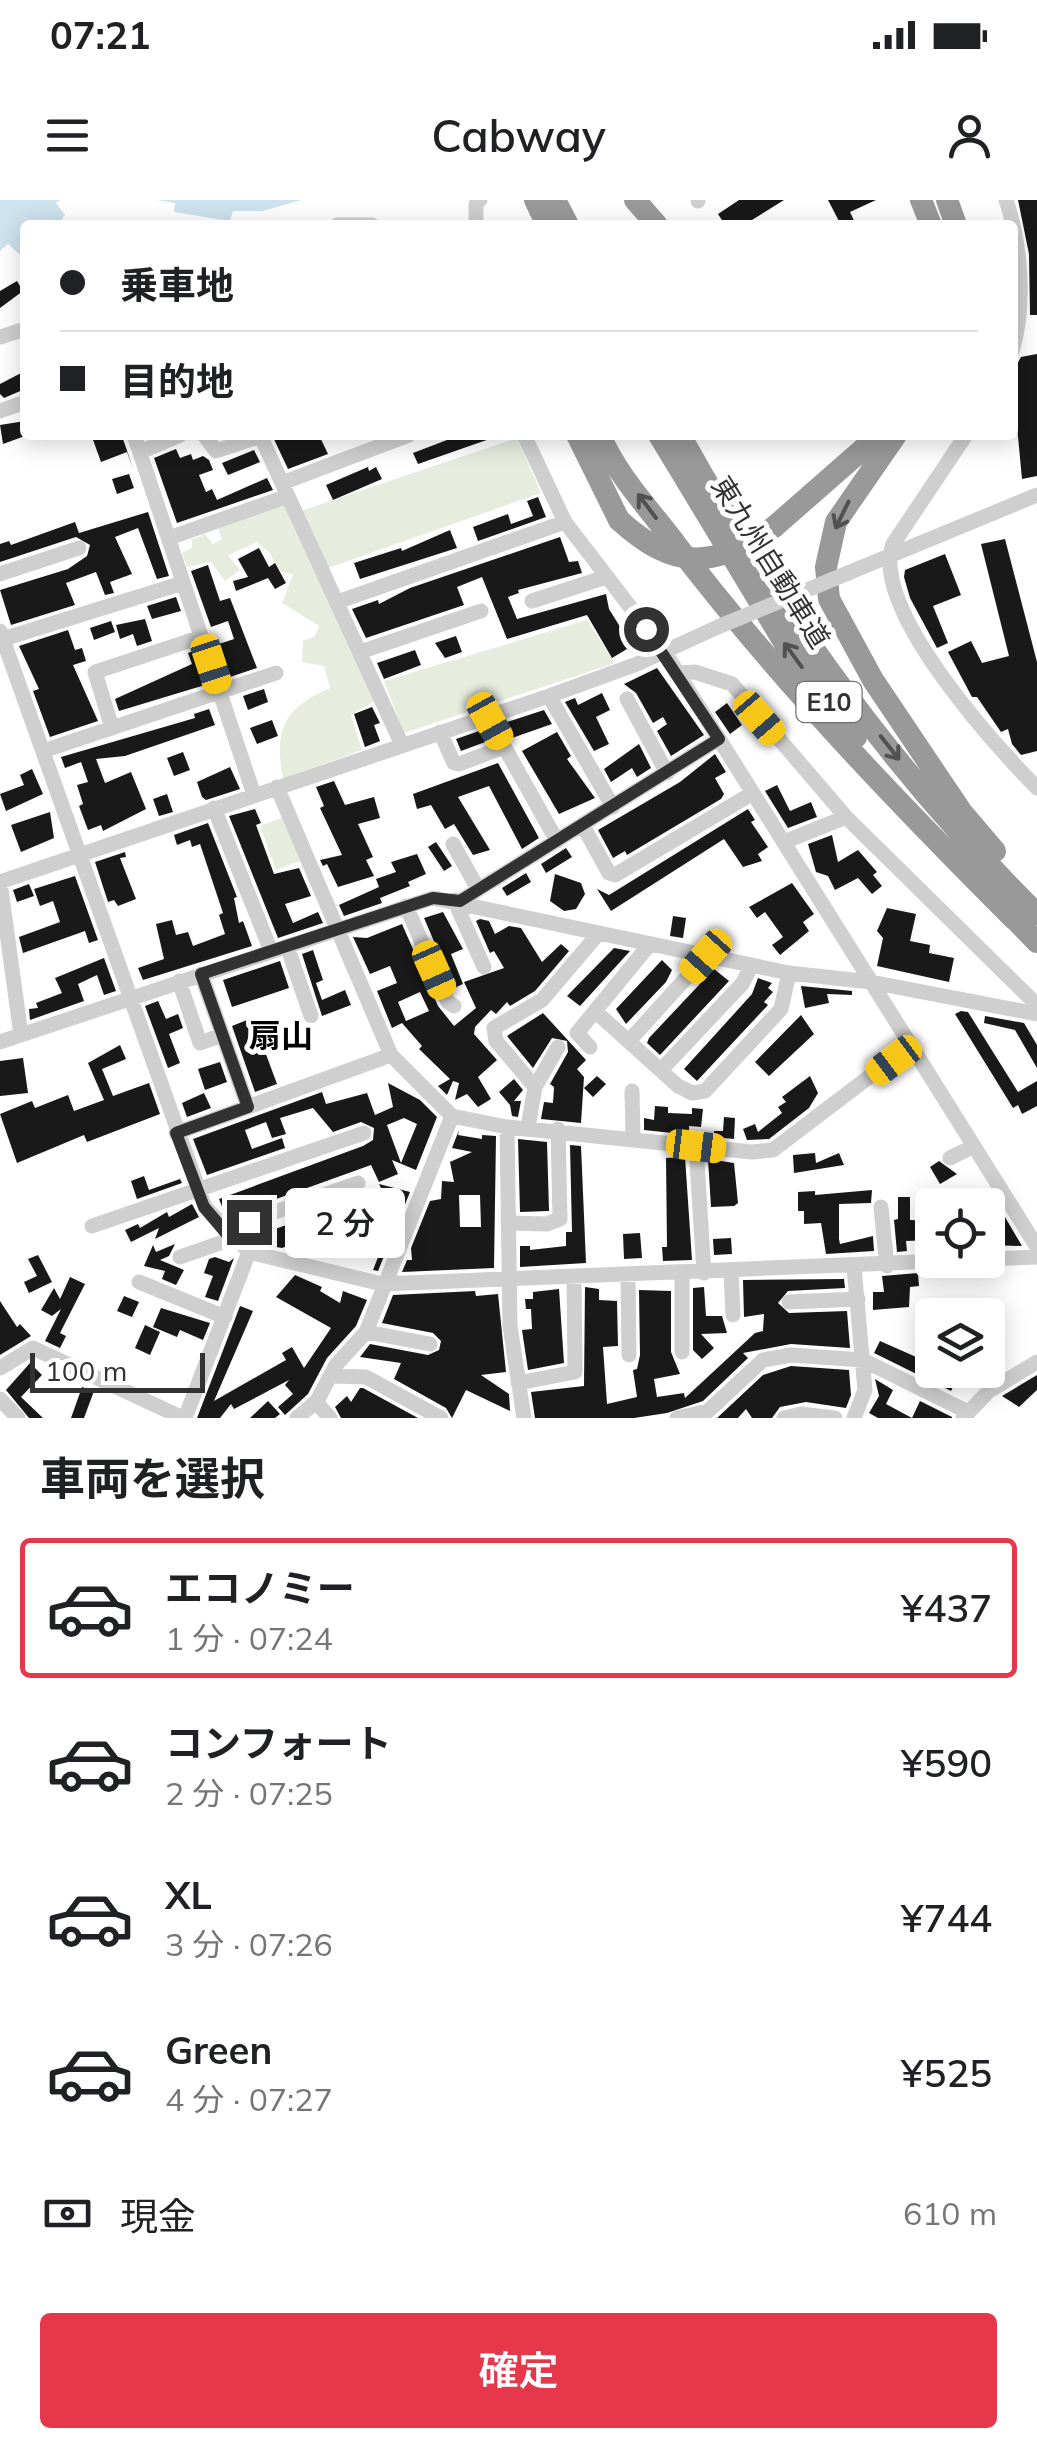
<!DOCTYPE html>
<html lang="ja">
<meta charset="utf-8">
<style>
:root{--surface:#fff;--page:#f2f2f2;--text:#202124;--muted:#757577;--line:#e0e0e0;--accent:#e6374b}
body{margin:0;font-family:Mulish,"Noto Sans JP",sans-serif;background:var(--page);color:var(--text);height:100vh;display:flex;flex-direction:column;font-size:38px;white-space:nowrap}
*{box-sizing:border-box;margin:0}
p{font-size:32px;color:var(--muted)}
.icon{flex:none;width:55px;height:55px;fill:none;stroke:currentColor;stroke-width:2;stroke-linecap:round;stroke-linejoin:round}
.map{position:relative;height:1218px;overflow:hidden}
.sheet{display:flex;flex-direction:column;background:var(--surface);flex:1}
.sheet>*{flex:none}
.top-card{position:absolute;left:20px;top:20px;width:998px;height:220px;border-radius:10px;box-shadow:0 5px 25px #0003;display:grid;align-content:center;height:220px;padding:0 40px;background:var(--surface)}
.fabs{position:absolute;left:915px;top:988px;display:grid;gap:20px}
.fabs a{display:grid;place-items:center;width:90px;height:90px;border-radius:10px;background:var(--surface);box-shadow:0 5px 25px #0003;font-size:50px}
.scale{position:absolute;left:30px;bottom:25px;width:175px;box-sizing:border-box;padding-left:10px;border:5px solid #323232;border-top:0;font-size:28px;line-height:35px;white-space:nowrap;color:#323232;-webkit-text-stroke:8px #fff;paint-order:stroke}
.end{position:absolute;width:45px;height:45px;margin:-22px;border:12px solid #323232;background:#fff;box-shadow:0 0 0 5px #fff}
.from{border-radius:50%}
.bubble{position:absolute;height:70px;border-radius:10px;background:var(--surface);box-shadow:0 5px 25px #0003;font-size:32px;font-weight:600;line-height:70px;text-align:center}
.car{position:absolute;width:30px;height:60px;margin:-30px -15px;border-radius:12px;box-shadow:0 0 8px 2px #0007;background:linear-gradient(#f5c518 24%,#345 0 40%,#f5c518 0 76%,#345 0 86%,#f5c518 0)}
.top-card b{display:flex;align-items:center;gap:35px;height:95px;font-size:38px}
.top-card b+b{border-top:2px solid var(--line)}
.top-card i{width:25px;height:25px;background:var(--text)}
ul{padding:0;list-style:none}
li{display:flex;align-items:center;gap:30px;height:140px;margin:0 20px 15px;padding:0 20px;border:5px solid transparent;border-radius:10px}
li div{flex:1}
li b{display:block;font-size:38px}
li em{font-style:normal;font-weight:600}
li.current{border-color:var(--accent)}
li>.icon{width:90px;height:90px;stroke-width:1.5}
h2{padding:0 40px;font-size:45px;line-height:120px}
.pay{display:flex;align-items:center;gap:25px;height:110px;padding:0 40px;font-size:38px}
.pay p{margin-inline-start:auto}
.primary-button{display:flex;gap:20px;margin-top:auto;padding:20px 40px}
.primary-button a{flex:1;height:115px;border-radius:10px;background:var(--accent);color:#fff;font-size:40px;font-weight:600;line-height:115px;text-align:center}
.status{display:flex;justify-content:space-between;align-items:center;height:70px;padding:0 50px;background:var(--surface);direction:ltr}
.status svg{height:28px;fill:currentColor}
header{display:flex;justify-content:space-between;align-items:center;height:130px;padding:0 40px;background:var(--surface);font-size:45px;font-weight:600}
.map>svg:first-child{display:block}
.green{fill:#e6ecde}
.water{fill:#cee3ee}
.building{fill:#191919;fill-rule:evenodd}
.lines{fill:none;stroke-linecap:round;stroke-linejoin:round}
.minor{stroke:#cfcfcf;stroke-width:15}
.highway{stroke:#999;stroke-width:22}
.minor-bridge{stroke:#cfcfcf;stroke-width:15}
.highway-bridge{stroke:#999;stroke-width:22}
.oneway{stroke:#515151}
.route{stroke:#323232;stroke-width:12}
.labels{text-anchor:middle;stroke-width:10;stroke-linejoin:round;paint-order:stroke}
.shield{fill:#fff;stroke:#707070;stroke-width:2.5}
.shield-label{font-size:25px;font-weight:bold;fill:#323232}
.street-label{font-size:28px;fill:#323232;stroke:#fff}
.quarter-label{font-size:32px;font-weight:bold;fill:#000;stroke:#fff}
</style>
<div class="status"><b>07:21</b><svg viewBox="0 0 49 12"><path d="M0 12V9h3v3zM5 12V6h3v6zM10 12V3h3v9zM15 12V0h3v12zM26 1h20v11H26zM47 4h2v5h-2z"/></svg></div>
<header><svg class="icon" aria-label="menu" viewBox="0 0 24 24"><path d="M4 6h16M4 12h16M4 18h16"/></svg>Cabway<svg class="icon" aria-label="person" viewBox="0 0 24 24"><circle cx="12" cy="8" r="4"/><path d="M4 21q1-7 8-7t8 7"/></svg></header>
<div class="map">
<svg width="1037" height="1218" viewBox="0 0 1037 1218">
<rect width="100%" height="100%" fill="#fff"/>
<path class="green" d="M517,238L541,293L328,368L301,311Z
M284,303L375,501L351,515L362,550L283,579C274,531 283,508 330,488L324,466L302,462L303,441L315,436L319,426L282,403L293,374L276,370L271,354L257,342L228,355L240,370L225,381L211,362L187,367L182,353L192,348V339L205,334L213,344L222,339L218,329L226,325Z
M587,420L615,463L404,533L384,481Z
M287,616L303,660L276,670L260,626Z"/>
<path class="water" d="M0,0H60L56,3L65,15L58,25H25V49L19,54L8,44L0,51Z
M157,0H301L263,11H233L230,21L174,12L175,3Z"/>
<path class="building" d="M739,0H784L744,25H725L718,14Z
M828,0H876L850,12L856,25H841Z
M1018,0H1037V115H1030L1029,54Z
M17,81L23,91L0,108V91Z
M1037,154V276L1022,279L1012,173L1021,157Z
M25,171V189L4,198L0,194V184Z
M25,221V236L3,244L0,225Z
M123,235V239L134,271L127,252L101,262L92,237Z
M272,235H319L328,254L288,269Z
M460,235H501L418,264L413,253Z
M176,249L180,258L191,254L193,260L203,256L209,260L213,270L199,275L206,292L212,289L217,300L267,278L273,290L177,323L154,258Z
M254,250L260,262L228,275L222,263Z
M368,267L369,271L376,267L382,279L333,300L326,285Z
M129,274L134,288L117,294L112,279Z
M538,297L546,317L478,341L473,327L508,314L511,324L533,316L527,301Z
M148,312L169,376L157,379L138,328L115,337L132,374L110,382L114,393L105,395L96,372L66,383L75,405L11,425L0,390L68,369L87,356L90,345L76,337L0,362V344L9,341L11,345L75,322L79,333Z
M450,330L457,348L360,379L354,363L401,348L402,351Z
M560,337L569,362L578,361L582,373L518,390L519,393L508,397L517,419L606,394L609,409L627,438L635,432L642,442L633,453L627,449L612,458L587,415L507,439L482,377L457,387L464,405L366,438L352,409L378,400L379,404L410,388Z
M1005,339L1037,462V551L1021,555L1012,544L1008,529L1001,532L977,497H972L948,452L971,441L982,463L1009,456L981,344Z
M259,348L269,367L275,363L286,383L275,389L268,378L236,391L233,381L248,377L238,359Z
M945,354L961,395L933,406L948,443L937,448L910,398L904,377L905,370Z
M208,365L220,401L230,398L257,468L227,478L216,445L234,439L228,421L211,427L191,371Z
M176,397L181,411L152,419L147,406Z
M145,419L152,441L137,446L133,434L120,439L116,425Z
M111,421L115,432L94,440L90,428Z
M68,430L75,450L82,448L86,461L73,465L98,521L50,537L33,491L39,489L19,446Z
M456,436L462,452L445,458L435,443Z
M415,450L421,465L384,479L377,463Z
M194,451L205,485L119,511L115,499L192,464L188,453Z
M657,468L704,535L671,556L657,531L667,524L663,517L653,523L636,493L624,484Z
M264,489L268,502L248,510L243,496Z
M602,493L610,510L596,517L609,544L594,551L565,502L575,498L578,505Z
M727,503L742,525L730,534L715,512Z
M372,507L380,523L374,525L380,541L365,547L354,514Z
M209,509L215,525L125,556L96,559L105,583L131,572L146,609L103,631L101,625L88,630L79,606L83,604L77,585L88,582L81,562L65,568L61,557L195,518L194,514Z
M544,510L552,524L512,538L504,523Z
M272,520L278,536L257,544L250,528Z
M482,530L488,541L461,551L456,539Z
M557,532L571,556L567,559L595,598L559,614L522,551Z
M639,544L651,568L637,577L632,568L611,582L604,569Z
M183,552L190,570L174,576L167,558Z
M715,554L726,572L715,578L724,594L721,599L627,655L625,651L613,658L598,630L680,582Z
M498,563L539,638L522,649L489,586L458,597L490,650L473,655L454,624L445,629L431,605L417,609L413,594Z
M230,567L240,589L206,600L202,597L197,582Z
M32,569L43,594L6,611L0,594L24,585L20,575Z
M334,581L345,605L374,597L380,618L358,624L373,657L366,660L374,676L338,687L327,664L323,666L320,660L342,655L320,608L324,606L316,587Z
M777,585L790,611L811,602L817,617L788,628L765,591Z
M167,594L173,612L159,616L153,599Z
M255,609L261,623L256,625L274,674L299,668L311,696L285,704L293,723L318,712L323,723L278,738L229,616Z
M748,609L755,620L751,622L768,647L758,654L762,661L743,667L724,639L611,711L597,689L609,695Z
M50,612L54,638L21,652L11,625Z
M208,623L237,697L234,698L239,723L243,721L252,746L143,780L138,768L164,759L156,724L172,720L176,735L188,732L193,746L225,734L219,715L223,713L200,644L192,647L190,640L177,645L174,635Z
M832,635L838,662L858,650L877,672L873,675L882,686L872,694L858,678L835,690L828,676L816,672L808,644Z
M436,642L452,666L444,671L428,647Z
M566,648L572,657L546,673L541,664Z
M125,652L126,657L120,658L136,699L118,706L114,700L108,702L95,662Z
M417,654L426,674L408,682L410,686L380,698L382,703L344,716L339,705L379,687L376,679L396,672L391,662Z
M526,673L531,682L507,696L502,688Z
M555,674L581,683L585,694L576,709L564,711L550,701Z
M75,676L98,740L89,743L85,731L23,753L19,737L60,722L53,701L40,706L34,689Z
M792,683L814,714L803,722L809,731L780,755L772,745L783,737L765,712L757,718L749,707Z
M29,684L34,696L17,702L13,690Z
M887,708L916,714L910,741L930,745L929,753L954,758L949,782L877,766L883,738L877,731Z
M443,712L463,749L451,754L463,784L454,788L424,718Z
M673,716L686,718L683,738L670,736Z
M480,719L489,721L495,734L509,726L521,728L542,762L561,744L569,751L535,791L510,806L507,802L496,814L491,810L475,827L474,834L497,860L478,877L491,899L478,907L467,894L455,900L459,883L453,881L447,895L438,886L450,879L419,849L422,846L402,823L392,828L377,791L397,783L390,766L370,774L353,737L367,738L402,724L438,806L454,826L476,808L464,782L504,768L494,751L490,753L476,721ZM420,792L429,811L406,821L398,802Z
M614,748L630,751L580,806L567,796Z
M313,750L323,780L316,783L322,800L345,790L351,805L322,816L302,754Z
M104,758L116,791L104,795L97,775L78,784L84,801L30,820L29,809L38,808L36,803L62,793L55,778Z
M662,760L672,770L666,782L626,824L616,809Z
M280,761L289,788L232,807L223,780Z
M714,769L729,781L660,855L647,843L649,838Z
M758,778L772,783L768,788L773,792L764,802L768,805L697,881L684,869L752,794Z
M801,786L852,791V795L827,794L829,803L805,808Z
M158,801L166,819L178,814L183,828L169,834L180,863L168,868L145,806Z
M961,811L968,812L1018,892L1037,881V906L1022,914L1018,905L1013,908L955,814Z
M543,813L586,860L577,869L584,877L581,923L541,919L544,902L553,903L554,887L550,884L568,852L567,841L552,838L533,868L507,836Z
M801,815L814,834L769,876L755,862Z
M985,816L1024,823L1037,845V868L1015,830L984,823Z
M247,820L255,840L260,838L277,884L255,892L232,826Z
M120,845L126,859L102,869L113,896L149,883L160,914L87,942L84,935L17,963L0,914L32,901L35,908L68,895L74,911L104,900L88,863Z
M23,858L28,893L0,896V861Z
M220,862L227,882L205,890L198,869Z
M597,876L606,884L593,897L584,888Z
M810,876L818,893L809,908L769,939L747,940L743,929L755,924L758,932L782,913L778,907L786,902L782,897Z
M514,879L523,890L514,901H521L518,917L512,916L510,905L499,892Z
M388,883L420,900L437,917L416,970L392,960L398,974L379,982L371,965L229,1016L223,1009L219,999L363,946L373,940L374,928L361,922L333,932L313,908L280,918L286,934L272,938L266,922L245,930L252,949L282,938L285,948L207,975L193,939L322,892L326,904L367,893L375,915L393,907ZM404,918L417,924L401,963L387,925Z
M204,893L211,908L187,917L182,903Z
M655,906L668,907V913L692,914V908L703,909L701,927L689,926V933L682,934L644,930V918L654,920Z
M724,917L735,918L734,939L714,937V931H723Z
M459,930L458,935L482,939V935L496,936L494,1068L402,1072L407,1060H412L411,1048L430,1001L441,999L442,981L454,982L450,962L472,952L452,948ZM459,995H480L481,1027H460Z
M518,939L547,942L549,1011L520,1012Z
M570,945L581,946L586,1063L520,1067V1046H530V1050L566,1046V1032H572Z
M815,953L816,963L839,953L844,965L794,973L793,955Z
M685,957L692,1060L663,1061L662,1047H667L666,958Z
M708,959L734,963L738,1003L734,1006L711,1007Z
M939,961L957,974L940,984L930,967Z
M144,976L149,990L180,979L182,983L137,999L131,981Z
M379,984L410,992L378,1071L373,1070L391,1024L386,1010L282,1048L271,1046L267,1032L382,990Z
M872,990L871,1003L839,1004V1039L840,1044L873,1036L874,1051L826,1054L821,1023L804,1024V1011H798V992L815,991V995Z
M991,994L1001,1018L1005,1017L1022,1046L988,1045V1005H975L974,996Z
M898,997H910V1020L932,1021V1040L906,1041L907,1051L897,1052L894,1020L898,1019Z
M192,1004L199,1017L155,1039L159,1028L131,1042L125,1030L138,1024L140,1028L167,1012L169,1017Z
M640,1033L642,1058L624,1059L623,1034Z
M731,1038L732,1054L714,1055L713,1039Z
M175,1044L169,1056L160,1060L184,1070L176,1085L162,1079L165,1071L144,1066L153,1045L156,1052Z
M38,1055L52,1082L29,1093L24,1082L37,1076L28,1059Z
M215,1057L229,1062L234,1058L218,1101L205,1097L213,1076L204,1073L209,1059Z
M918,1073L919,1086L910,1087L909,1107L873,1110V1092H884L882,1076Z
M295,1075L322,1087L320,1091L340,1103L343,1091L367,1100L356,1126L327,1158L308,1194L285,1215L278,1207L293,1194L285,1185L289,1180L234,1209L231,1204L220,1218H197L240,1106L253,1111L214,1201L286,1160L282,1153L292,1147L304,1168L331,1128L276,1097Z
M70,1077L85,1084L60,1133L66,1136L60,1148L45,1141L61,1109L52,1116L41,1110L54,1088L60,1099Z
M844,1079L845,1088L788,1091L778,1103L789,1113L847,1111L850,1148L791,1144L743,1153L748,1158L703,1201L667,1213L634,1218H535L531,1192L584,1186L585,1087L599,1089V1100L617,1101L618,1146L603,1147L607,1204L637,1197L633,1170L637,1169L640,1155L639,1090L671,1091V1152L680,1174L654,1179L657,1197L684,1193L685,1198L755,1133L763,1131L764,1114L744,1117L743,1080Z
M704,1087L706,1116H722L727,1133L701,1134L714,1148L702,1159L693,1150V1088Z
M559,1089L564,1163L528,1170L522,1130L532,1129L531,1109H526L525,1099H533V1092Z
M475,1091L476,1096L498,1094L506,1172L481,1175L509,1194L510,1211L466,1190L452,1218L446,1208L394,1179L401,1163L360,1157L370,1144L428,1155L439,1150L441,1141L433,1133L382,1123L393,1095Z
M124,1096L139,1102L132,1117L117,1111Z
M0,1101L17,1127L20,1124L31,1136L0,1155Z
M161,1108L210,1123L203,1140L180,1130L177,1137L153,1127Z
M145,1125L160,1132L150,1155L135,1148Z
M880,1141L932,1164V1170L958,1177L951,1191L874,1153Z
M30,1163L42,1175L21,1197L43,1218H29L6,1190Z
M996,1165L1004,1169L981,1183L968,1177L971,1170H994Z
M791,1166L849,1170L851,1195L846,1208L806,1202L780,1207L772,1218H752L746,1209L738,1218H717L763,1175Z
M1037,1175V1190L1019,1207L1002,1196Z
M875,1179L893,1190L886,1204L912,1218H878L869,1213L879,1196Z
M82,1187L94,1191L84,1218H71Z
M360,1188H363L418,1218H341L335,1207L347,1196L351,1202Z
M268,1201L280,1214L275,1218H250Z
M920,1201L952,1217V1218H912Z"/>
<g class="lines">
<path class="minor" d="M698,0V1
M1006,0C1021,44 1026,106 1012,151
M337,25H372
M476,25V4L480,0
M0,137L25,129
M0,211L25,202
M134,235L254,595
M204,235L216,251L261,236
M260,235L402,545
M524,235L565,322L664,451L1037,1047
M966,235L893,344C869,407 993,543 1037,588
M140,252L180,235
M282,283L409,235
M169,338L288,296
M848,373L1037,295
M0,374L79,348
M532,401L606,377
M337,402L565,322
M0,431L205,1007L249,1052L382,1084L1037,1057
M3,439L183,383
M360,452L481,411
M678,473L695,472L732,484L846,617L1037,805
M549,496L613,607
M627,499L667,573
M487,516L557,641
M112,528L95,472L201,437
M440,532L454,563L459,564L504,547
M43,551L276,473
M277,587L391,855L452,916L507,927L752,952L773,950L911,845
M214,608L271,751
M583,626L609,673L615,675L753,593
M784,642L846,617
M453,644L478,689
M0,682L549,496L637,464L720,426
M0,682L21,835
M454,700L484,767
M460,701L719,539
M406,706L448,802L454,806
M287,746L311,816
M201,774L248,907
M179,781L200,843L222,835
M595,811L678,886L692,893L705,891L781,809L789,773
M629,841L706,756
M0,842L433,698L789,773L871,782L1037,814
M590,847L577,833L650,744
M661,870L742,784L752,765
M535,887L496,841L494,828L542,800L599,733
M632,891L633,938
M507,927L510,1126L524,1218
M528,927L535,887L558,847
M176,933L391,855
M696,946L704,1073
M950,958L974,946
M881,1007L887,1066
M508,1023L547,1024L560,1019L558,929
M92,1026L364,933
M180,1057L232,1039L249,1021L358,983
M731,1072L733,1115
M682,1074V1152
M628,1076L629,1155
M139,1082L225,1117
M789,1102L858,1099
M366,1132L430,1144
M0,1168L33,1148L183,1218
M332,1176L366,1177L441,1218
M518,1183L575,1172L574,1078
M0,1199L18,1218
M316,1202L330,1218
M185,1218L249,1052
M297,1218L317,1201L336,1165L366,1132L452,916
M677,1218L708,1211L763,1160L791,1155L863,1160L966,1211
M784,1218L801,1214L835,1218
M854,1218L865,1190L854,1067
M963,1218L989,1191L1037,1162"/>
<path class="highway" d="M535,0L547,25
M555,0L568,25
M635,0L657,25
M921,0L931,25
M947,0L956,25
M577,235L619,320
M600,235C617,276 652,312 678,347C780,480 895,600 1014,719
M659,235L787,447L856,537
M680,235C776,408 896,575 1037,714
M896,235L836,322L826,367L829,399L873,480L961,611L995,651
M774,327L879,235
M1005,709L1037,742"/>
<path class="minor-bridge" d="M720,426L848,373"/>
<path class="highway-bridge" d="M619,320C675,371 713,369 774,327"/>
</g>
<defs><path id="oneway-shaft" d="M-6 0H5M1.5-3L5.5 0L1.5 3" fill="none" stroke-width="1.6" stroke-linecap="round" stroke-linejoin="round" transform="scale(2.5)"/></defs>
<g class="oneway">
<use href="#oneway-shaft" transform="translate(647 306) rotate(-127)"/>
<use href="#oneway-shaft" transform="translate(842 315) rotate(116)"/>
<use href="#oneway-shaft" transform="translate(793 455) rotate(-126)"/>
<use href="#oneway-shaft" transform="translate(890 548) rotate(52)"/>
</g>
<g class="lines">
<path class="route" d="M249,1022L232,1040L204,1007L176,933L248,907L201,774L433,698L460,701L719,539L646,429"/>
</g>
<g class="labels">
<rect class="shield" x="796.5" y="482" width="65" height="40" rx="8"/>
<g class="shield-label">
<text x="829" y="511">E10</text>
</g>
<g class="street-label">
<text transform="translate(771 362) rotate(58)" y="10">東九州自動車道</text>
</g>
<g class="quarter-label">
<text x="281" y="847">扇山</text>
</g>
</g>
</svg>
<div class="fabs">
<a><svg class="icon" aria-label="locate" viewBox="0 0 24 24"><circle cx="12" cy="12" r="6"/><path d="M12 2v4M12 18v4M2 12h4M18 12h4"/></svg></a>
<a><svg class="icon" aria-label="layers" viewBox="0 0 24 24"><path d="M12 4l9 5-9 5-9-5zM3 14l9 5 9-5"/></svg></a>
</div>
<div class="scale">100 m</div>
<i class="end from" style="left:646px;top:429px"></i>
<i class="end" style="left:249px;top:1022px"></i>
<div class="bubble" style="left:285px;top:988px;width:120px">2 分</div>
<i class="car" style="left:211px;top:464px;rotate:162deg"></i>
<i class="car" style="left:759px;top:518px;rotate:139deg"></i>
<i class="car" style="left:490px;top:521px;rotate:151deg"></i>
<i class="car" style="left:706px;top:756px;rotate:222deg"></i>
<i class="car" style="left:434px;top:770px;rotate:156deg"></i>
<i class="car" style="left:894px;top:860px;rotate:233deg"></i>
<i class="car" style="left:696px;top:946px;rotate:97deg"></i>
<div class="top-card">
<b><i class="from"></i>乗車地</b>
<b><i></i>目的地</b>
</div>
</div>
<section class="sheet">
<h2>車両を選択</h2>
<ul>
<li class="current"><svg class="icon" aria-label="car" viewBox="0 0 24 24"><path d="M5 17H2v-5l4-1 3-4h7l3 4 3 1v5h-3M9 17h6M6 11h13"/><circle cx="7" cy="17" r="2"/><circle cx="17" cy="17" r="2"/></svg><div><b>エコノミー</b><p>1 分 · 07:24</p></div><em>¥437</em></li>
<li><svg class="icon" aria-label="car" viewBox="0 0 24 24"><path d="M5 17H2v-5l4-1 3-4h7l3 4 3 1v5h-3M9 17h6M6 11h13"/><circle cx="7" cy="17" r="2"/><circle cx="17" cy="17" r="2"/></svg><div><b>コンフォート</b><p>2 分 · 07:25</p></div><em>¥590</em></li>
<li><svg class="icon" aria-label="car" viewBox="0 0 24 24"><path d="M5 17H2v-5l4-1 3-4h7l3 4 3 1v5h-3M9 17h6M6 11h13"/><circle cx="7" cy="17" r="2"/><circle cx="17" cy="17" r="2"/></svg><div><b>XL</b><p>3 分 · 07:26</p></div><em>¥744</em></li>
<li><svg class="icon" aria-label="car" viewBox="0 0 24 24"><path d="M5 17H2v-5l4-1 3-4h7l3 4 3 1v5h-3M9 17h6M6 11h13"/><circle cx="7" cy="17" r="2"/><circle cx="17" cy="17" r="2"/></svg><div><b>Green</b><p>4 分 · 07:27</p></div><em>¥525</em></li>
</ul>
<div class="pay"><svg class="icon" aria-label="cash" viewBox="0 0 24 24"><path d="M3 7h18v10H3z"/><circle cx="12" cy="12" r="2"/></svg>現金<p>610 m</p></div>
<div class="primary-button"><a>確定</a></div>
</section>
